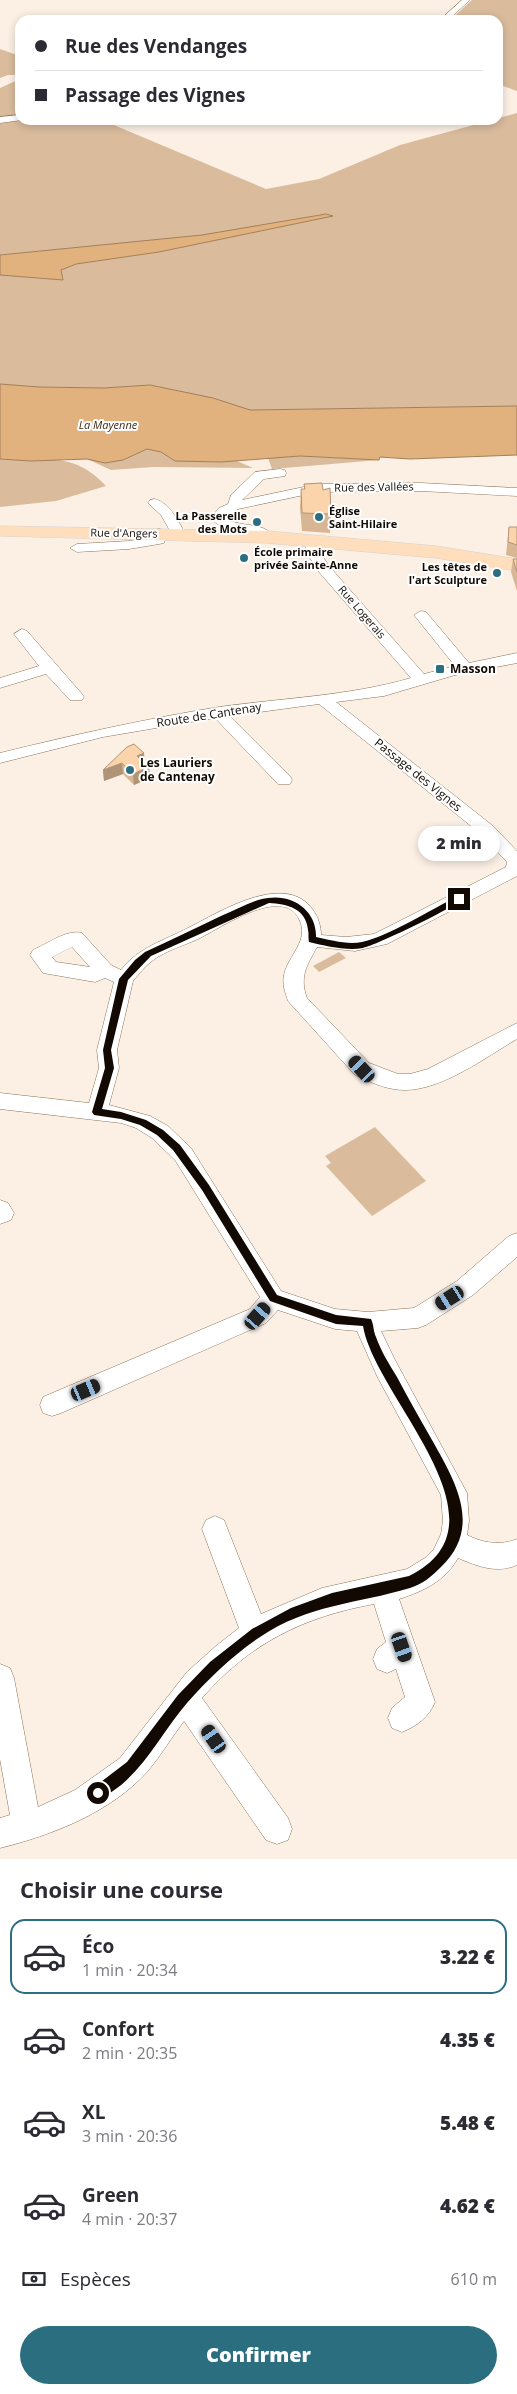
<!DOCTYPE html>
<html lang="fr">
<meta charset="utf-8">
<style>
:root{--surface:#fff;--page:#f2f2f3;--text:#2b2b33;--muted:#7c7c81;--line:#e1e1e2;--accent:#2b6e7f}
body{margin:0;font-family:"Open Sans",sans-serif;background:var(--page);color:var(--text);height:100vh;display:flex;flex-direction:column;font-size:19px;white-space:nowrap}
*{box-sizing:border-box;margin:0}
p{font-size:16px;color:var(--muted)}
.icon{flex:none;width:28px;height:28px;fill:none;stroke:currentColor;stroke-width:2;stroke-linecap:round;stroke-linejoin:round}
.map{position:relative;height:1859px;overflow:hidden}
.sheet{display:flex;flex-direction:column;background:var(--surface);flex:1}
.sheet>*{flex:none}
.top-card{position:absolute;left:15px;top:15px;width:488px;height:110px;border-radius:15px;box-shadow:0 2px 8px #0003;display:grid;align-content:center;height:110px;padding:0 20px;background:var(--surface)}
.end{position:absolute;width:22px;height:22px;margin:-11px;border:6px solid #120902;background:#fff;box-shadow:0 0 0 2px #fff}
.from{border-radius:50%}
.bubble{position:absolute;height:35px;border-radius:18px;background:var(--surface);box-shadow:0 2px 8px #0003;font-size:16px;font-weight:800;line-height:35px;text-align:center}
.car{position:absolute;width:15px;height:30px;margin:-15px -8px;border-radius:6px;box-shadow:0 0 4px 1px #0007;background:linear-gradient(#222 24%,#8ab4d8 0 40%,#222 0 76%,#8ab4d8 0 86%,#222 0)}
.top-card b{display:flex;align-items:center;gap:18px;height:48px;font-size:19px}
.top-card b+b{border-top:1px solid var(--line)}
.top-card i{width:12px;height:12px;background:var(--text)}
ul{padding:0;list-style:none}
li{display:flex;align-items:center;gap:15px;height:75px;margin:0 10px 8px;padding:0 10px;border:2px solid transparent;border-radius:15px}
li div{flex:1}
li b{display:block;font-size:19px}
li em{font-style:normal;font-weight:800}
li.on{border-color:var(--accent)}
li>.icon{width:45px;height:45px;stroke-width:1.5}
h2{padding:0 20px;font-size:22px;line-height:60px}
.pay{display:flex;align-items:center;gap:12px;height:55px;padding:0 20px;font-size:19px}
.pay p{margin-inline-start:auto}
.cta{display:flex;gap:10px;margin-top:auto;padding:10px 20px}
.cta a{flex:1;height:58px;border-radius:30px;background:var(--accent);color:#fff;font-size:20px;font-weight:800;line-height:58px;text-align:center}
.map>svg:first-child{display:block}
.green{fill:#dabc9d}
.water{fill:#e1b17e;stroke:#a37f59}
.lines{fill:none;stroke-linecap:round;stroke-linejoin:round}
.minor-casing{stroke:#8b7258;stroke-width:1}
.major-casing{stroke:#d4d3d1;stroke-width:1}
.minor{fill:#fff;fill-rule:evenodd}
.major{fill:#fedebc;fill-rule:evenodd}
.wall{fill:#d9b693}
.shaded-wall{fill:#b09478}
.building{fill:#fcd4ab;stroke:#b09478}
.route{fill:#120902}
.poi-dot{fill:#2b6e7f;stroke:#fff;stroke-width:2}
.labels{text-anchor:middle;stroke-width:4;stroke-linejoin:round;paint-order:stroke}
.far-water-label{font-size:11px;font-style:italic;fill:#3d2912;stroke:#fff}
.far-street-label{font-size:11px;fill:#120902;stroke:#fff}
.far-poi-label{font-size:11px;font-weight:bold;fill:#120902;stroke:#fff;text-anchor:start}
.poi-label{font-size:12px;font-weight:bold;fill:#120902;stroke:#fff;text-anchor:start}
.street-label{font-size:12px;fill:#120902;stroke:#fff}
</style>
<div class="map">
<svg width="517" height="1859" viewBox="0 0 517 1859">
<rect width="100%" height="100%" fill="#fcf0e5"/>
<path class="green" d="M472,0H517V91L498,84V20H450Z
M0,49L20,56V75H8L0,78Z
M20,79V116L0,118V88Z
M517,113V406L250,410L213,398L150,385L104,388L39,387L0,384V275L63,280L61,270L76,264L159,252L333,216L326,214L202,235L0,255V123L23,120H102L266,189L319,179L400,145Z
M147,449L161,452L175,461H237L253,468L153,467L111,470L87,459L123,460Z
M300,456L379,460L272,469L268,458Z
M0,459C43,462 73,450 106,486L56,501L0,507Z
M339,952L346,958L319,972L313,966Z
M375,1127L426,1181L372,1216L326,1166L331,1163L325,1156Z"/>
<path class="water" d="M326,214L333,216L159,252L76,264L61,270L63,280L0,275V255L202,235Z
M0,384L39,387L104,388L150,385L213,398L250,410L517,406V455L410,459L380,457L379,460L300,456L221,462L175,461L161,452L147,449L123,460L105,463L87,459L31,461L0,459Z"/>
<g class="lines">
<g class="minor-casing">
<path id="minor" d="M462,0H470L448,20H440Z
M20,115V120H22L0,123V117Z
M280,469L285,470L286,473L285,476L264,479L242,500L318,484L421,483L517,488V496L421,491L318,492L238,509L226,518C241,529 262,520 274,537L267,541C261,540 259,535 253,533C238,528 222,532 211,518L219,508L228,504L231,495L255,472Z
M155,499C170,503 178,521 185,533L183,536H173L161,515L148,503L150,500Z
M160,529L167,533L164,543L159,544L129,549L77,552L70,548L77,544L129,541L153,537L155,530Z
M312,536L319,540L320,552L329,566L424,674L455,666L414,615L421,611L426,612L469,663L517,653V663L455,675L384,696L336,702L493,826L517,851V876L387,944L355,951L317,947C307,965 299,977 307,998L369,1063L398,1074H410L428,1069L517,1023V1039C486,1057 442,1090 405,1090C389,1090 374,1084 360,1077L355,1075L288,1001C285,992 282,984 284,975C288,955 310,941 299,919C283,885 220,928 200,938C184,946 166,950 152,961C144,967 139,974 133,981L117,1050L119,1068L109,1105L150,1116L168,1126L191,1148L281,1291L335,1309L368,1312L414,1308L457,1281L509,1236L517,1233V1257L473,1295L426,1325L418,1328L381,1331L395,1360L467,1493L469,1521L467,1535C483,1543 500,1546 517,1539V1565C496,1574 477,1566 458,1558C445,1581 424,1591 399,1599L435,1702C429,1717 417,1726 402,1732L392,1728L388,1718L392,1708L405,1697L396,1669L387,1673L377,1669L373,1659L377,1649L386,1642L374,1604C303,1617 250,1643 202,1698L288,1818L292,1829L288,1840L277,1844L266,1840L184,1721C172,1737 161,1755 148,1771C110,1813 52,1835 0,1848V1818L10,1815L0,1759V1664L10,1668L14,1678L38,1807L75,1790L120,1758L187,1672L216,1646L239,1628L202,1529L206,1520L215,1516L224,1520L261,1614L322,1588L407,1569L425,1558L434,1549L441,1534L443,1521L441,1495L377,1376L357,1331L335,1329L278,1310L266,1323L61,1413L52,1416L43,1413L40,1405L43,1397L250,1309L260,1297L175,1160L152,1138L136,1128L121,1123L0,1109V1093L89,1103L99,1068L97,1050L114,982L105,978L95,982L43,973L30,955L33,950C47,944 67,929 82,933L111,965L121,970C139,947 163,941 188,928C218,913 285,870 313,910C318,917 321,926 321,935L346,937L374,934L506,867L507,862L481,834L319,704L230,716L290,776L292,780L290,784H278L215,718L103,737L0,763V753C73,735 145,719 219,707C283,698 349,696 411,678L319,572L306,552L305,540ZM72,947L90,967L56,962L52,957Z
M22,629L27,631L82,694L84,697L82,700H70L46,674L0,688V678L39,666L14,634Z
M0,1200L8,1203L14,1213L11,1220L0,1224Z"/>
</g>
<g class="major-casing">
<path id="major" d="M0,526L267,531L436,546L517,559V571L436,558L267,543L0,536Z"/>
</g>
<use href="#minor" class="minor"/>
<use href="#major" class="major"/>
</g>
<path class="wall" d="M304,484L323,490L331,514L330,533L302,531L300,508L301,489H304Z
M509,527H517V558L506,555Z
M513,559H517V591L511,572Z
M134,744L145,763L149,767L150,778L134,785L123,774L104,781L103,770Z"/>
<path class="shaded-wall" d="M144,753L145,764L137,756Z
M122,763L123,774L104,781L103,770Z
M149,767L150,778L134,785L133,774Z"/>
<path class="building" d="M322,483L323,490L330,488L331,514L302,513L301,489H305L304,484Z
M509,527H517V545L508,542Z
M513,559H517V572Z
M134,744L144,753L137,756L149,767L133,774L122,763L103,770L127,747Z"/>
<path class="route" d="M456,897L463,899C453,908 377,945 363,948C346,951 326,946 309,942C308,937 309,934 308,930C306,908 287,904 269,903L151,956L128,980L111,1050L114,1068L102,1109L121,1112L146,1120L163,1130L180,1145L209,1185L277,1295L336,1315L371,1319C374,1325 373,1331 376,1337C381,1351 389,1364 397,1377C408,1398 420,1419 432,1440C455,1481 483,1527 441,1567C432,1576 423,1584 410,1588C357,1604 309,1604 260,1637C233,1655 208,1679 187,1703C160,1734 138,1783 98,1799L93,1797L91,1793L93,1788L127,1762L178,1695L210,1662L252,1629L291,1608L332,1593L409,1576C517,1523 375,1398 363,1326L336,1324L270,1301L202,1190L173,1150L157,1135L140,1125L121,1119L94,1115L92,1112L105,1068L103,1050L119,979L135,960L145,952C171,940 196,928 221,916C236,910 252,900 268,898C293,894 317,911 316,937C331,940 347,945 362,942C387,937 432,909 456,897Z"/>
<g class="poi-dot">
<circle cx="319" cy="517" r="5"/>
<circle cx="257" cy="522" r="5"/>
<circle cx="244" cy="558" r="5"/>
<circle cx="497" cy="573" r="5"/>
<rect x="435" y="664" width="10" height="10" rx="2.5"/>
<circle cx="130" cy="770" r="5"/>
</g>
<g class="labels">
<g class="far-water-label">
<text x="108" y="429">La Mayenne</text>
</g>
<g class="far-street-label">
<text transform="translate(374 487) rotate(-1)" y="4">Rue des Vallées</text>
<text transform="translate(124 533) rotate(1)" y="4">Rue d'Angers</text>
<text transform="translate(362 612) rotate(49)" y="4">Rue Logerais</text>
</g>
<g class="far-poi-label">
<text x="329" y="515">Église<tspan x="329" dy="13">Saint-Hilaire</tspan></text>
<text x="247" y="520" text-anchor="end">La Passerelle<tspan x="247" dy="13">des Mots</tspan></text>
<text x="254" y="556">École primaire<tspan x="254" dy="13">privée Sainte-Anne</tspan></text>
<text x="487" y="571" text-anchor="end">Les têtes de<tspan x="487" dy="13">l'art Sculpture</tspan></text>
</g>
<g class="poi-label">
<text x="450" y="673">Masson</text>
<text x="140" y="767">Les Lauriers<tspan x="140" dy="14">de Cantenay</tspan></text>
</g>
<g class="street-label">
<text transform="translate(209 715) rotate(-9)" y="4">Route de Cantenay</text>
<text transform="translate(418 775) rotate(39)" y="4">Passage des Vignes</text>
</g>
</g>
</svg>
<i class="end from" style="left:98px;top:1793px"></i>
<i class="end" style="left:459px;top:899px"></i>
<div class="bubble" style="left:418px;top:826px;width:82px">2 min</div>
<i class="car" style="left:362px;top:1069px;rotate:317deg"></i>
<i class="car" style="left:450px;top:1298px;rotate:238deg"></i>
<i class="car" style="left:258px;top:1316px;rotate:41deg"></i>
<i class="car" style="left:86px;top:1390px;rotate:67deg"></i>
<i class="car" style="left:402px;top:1647px;rotate:161deg"></i>
<i class="car" style="left:214px;top:1739px;rotate:325deg"></i>
<div class="top-card">
<b><i class="from"></i>Rue des Vendanges</b>
<b><i></i>Passage des Vignes</b>
</div>
</div>
<section class="sheet">
<h2>Choisir une course</h2>
<ul>
<li class="on"><svg class="icon" aria-label="car" viewBox="0 0 24 24"><path d="M5 17H2v-5l4-1 3-4h7l3 4 3 1v5h-3M9 17h6M6 11h13"/><circle cx="7" cy="17" r="2"/><circle cx="17" cy="17" r="2"/></svg><div><b>Éco</b><p>1 min · 20:34</p></div><em>3.22 €</em></li>
<li><svg class="icon" aria-label="car" viewBox="0 0 24 24"><path d="M5 17H2v-5l4-1 3-4h7l3 4 3 1v5h-3M9 17h6M6 11h13"/><circle cx="7" cy="17" r="2"/><circle cx="17" cy="17" r="2"/></svg><div><b>Confort</b><p>2 min · 20:35</p></div><em>4.35 €</em></li>
<li><svg class="icon" aria-label="car" viewBox="0 0 24 24"><path d="M5 17H2v-5l4-1 3-4h7l3 4 3 1v5h-3M9 17h6M6 11h13"/><circle cx="7" cy="17" r="2"/><circle cx="17" cy="17" r="2"/></svg><div><b>XL</b><p>3 min · 20:36</p></div><em>5.48 €</em></li>
<li><svg class="icon" aria-label="car" viewBox="0 0 24 24"><path d="M5 17H2v-5l4-1 3-4h7l3 4 3 1v5h-3M9 17h6M6 11h13"/><circle cx="7" cy="17" r="2"/><circle cx="17" cy="17" r="2"/></svg><div><b>Green</b><p>4 min · 20:37</p></div><em>4.62 €</em></li>
</ul>
<div class="pay"><svg class="icon" aria-label="cash" viewBox="0 0 24 24"><path d="M3 7h18v10H3z"/><circle cx="12" cy="12" r="2"/></svg>Espèces<p>610 m</p></div>
<div class="cta"><a>Confirmer</a></div>
</section>
